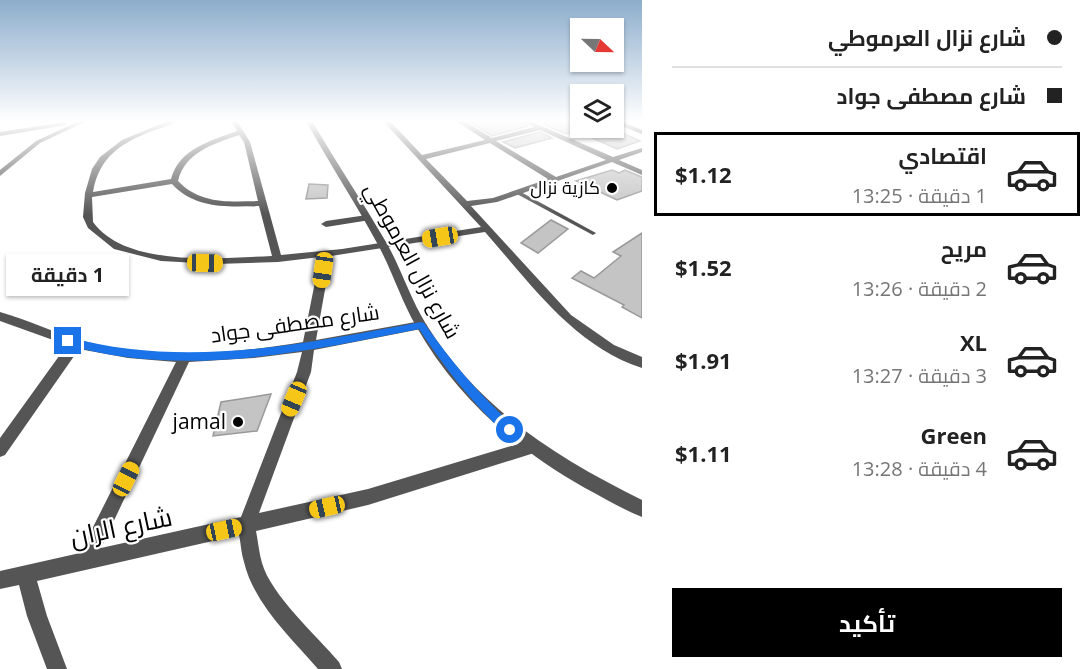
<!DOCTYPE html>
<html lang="ar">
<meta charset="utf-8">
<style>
:root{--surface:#fff;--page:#f6f6f6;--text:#222;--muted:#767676;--line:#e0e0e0;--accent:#000}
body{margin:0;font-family:"Open Sans",Cairo,sans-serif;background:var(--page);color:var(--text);direction:rtl;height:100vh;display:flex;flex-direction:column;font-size:22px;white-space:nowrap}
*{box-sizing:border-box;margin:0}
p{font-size:20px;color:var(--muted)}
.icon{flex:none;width:33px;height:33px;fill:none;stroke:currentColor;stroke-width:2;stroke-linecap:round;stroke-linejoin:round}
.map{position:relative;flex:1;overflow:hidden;direction:ltr}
.panel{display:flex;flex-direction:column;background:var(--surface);width:450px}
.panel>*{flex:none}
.hud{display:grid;align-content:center;height:132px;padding:0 30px;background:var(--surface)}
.needle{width:39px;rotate:112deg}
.tools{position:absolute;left:570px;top:18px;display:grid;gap:12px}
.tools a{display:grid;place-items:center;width:54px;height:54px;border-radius:0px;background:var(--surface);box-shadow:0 2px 4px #0004;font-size:30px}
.end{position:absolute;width:27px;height:27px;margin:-14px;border:8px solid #1a73e8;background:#fff;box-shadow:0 0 0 3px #fff}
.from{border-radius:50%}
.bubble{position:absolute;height:42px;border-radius:0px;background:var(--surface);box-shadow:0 2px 4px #0004;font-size:20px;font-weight:700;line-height:42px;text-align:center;direction:rtl}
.car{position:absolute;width:18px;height:36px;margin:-18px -9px;border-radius:8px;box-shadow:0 0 4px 2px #0007;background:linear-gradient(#f5c518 24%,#345 0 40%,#f5c518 0 76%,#345 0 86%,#f5c518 0)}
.hud b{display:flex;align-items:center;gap:21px;height:57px;font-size:22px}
.hud b+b{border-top:2px solid var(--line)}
.hud i{width:15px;height:15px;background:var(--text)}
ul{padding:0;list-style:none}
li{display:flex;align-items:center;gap:18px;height:84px;margin:0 12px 9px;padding:0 18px;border:3px solid transparent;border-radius:0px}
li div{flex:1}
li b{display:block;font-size:22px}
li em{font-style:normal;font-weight:700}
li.on{border-color:var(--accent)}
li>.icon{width:54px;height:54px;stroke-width:1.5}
.primary-button{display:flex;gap:12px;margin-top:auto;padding:12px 30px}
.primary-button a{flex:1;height:69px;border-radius:0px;background:var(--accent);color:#fff;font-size:24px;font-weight:700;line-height:69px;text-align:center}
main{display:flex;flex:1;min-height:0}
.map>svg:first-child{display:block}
.building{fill:#c4c4c4;stroke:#999;stroke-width:1.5}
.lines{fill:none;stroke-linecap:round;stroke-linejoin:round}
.service{fill:#555;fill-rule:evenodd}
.minor{fill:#555;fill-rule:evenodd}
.tertiary{fill:#555;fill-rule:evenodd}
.secondary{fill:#222;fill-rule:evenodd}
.route{fill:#1a73e8}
.poi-dot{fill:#000;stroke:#fff;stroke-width:2}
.labels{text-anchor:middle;stroke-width:4.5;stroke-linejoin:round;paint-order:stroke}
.far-poi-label{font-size:18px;fill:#000;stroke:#fff;text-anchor:end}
.street-label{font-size:21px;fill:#000;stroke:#fff}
.poi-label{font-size:21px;fill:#000;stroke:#fff;text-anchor:end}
.near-street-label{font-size:26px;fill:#000;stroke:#fff}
</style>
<main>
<section class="panel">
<div class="hud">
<b><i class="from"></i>شارع نزال العرموطي</b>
<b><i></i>شارع مصطفى جواد</b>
</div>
<ul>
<li class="on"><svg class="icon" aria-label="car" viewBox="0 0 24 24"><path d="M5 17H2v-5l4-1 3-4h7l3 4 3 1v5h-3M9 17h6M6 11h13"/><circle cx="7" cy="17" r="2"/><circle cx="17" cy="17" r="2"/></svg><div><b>اقتصادي</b><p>1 دقيقة · 13:25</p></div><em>$1.12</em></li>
<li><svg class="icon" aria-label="car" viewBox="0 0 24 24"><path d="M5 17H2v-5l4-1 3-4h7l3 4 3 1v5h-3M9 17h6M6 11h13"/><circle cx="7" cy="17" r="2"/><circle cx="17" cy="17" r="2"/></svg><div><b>مريح</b><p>2 دقيقة · 13:26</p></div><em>$1.52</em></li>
<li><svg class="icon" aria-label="car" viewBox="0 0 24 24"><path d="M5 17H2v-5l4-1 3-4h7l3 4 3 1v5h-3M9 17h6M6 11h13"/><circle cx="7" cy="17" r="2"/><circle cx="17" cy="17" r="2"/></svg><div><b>XL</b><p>3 دقيقة · 13:27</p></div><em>$1.91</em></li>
<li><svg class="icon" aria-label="car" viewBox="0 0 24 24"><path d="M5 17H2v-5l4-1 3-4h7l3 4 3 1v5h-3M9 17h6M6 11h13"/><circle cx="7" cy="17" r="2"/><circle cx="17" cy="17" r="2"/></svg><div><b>Green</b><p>4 دقيقة · 13:28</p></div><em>$1.11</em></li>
</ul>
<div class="primary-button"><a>تأكيد</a></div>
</section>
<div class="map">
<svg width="642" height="669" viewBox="0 0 642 669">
<rect width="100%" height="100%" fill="#fff"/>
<path class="building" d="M468,121H520L528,126L492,136Z
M536,121H580V128H612L640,141L617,149L577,131L566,134Z
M540,132L552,138L515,148L503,142Z
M612,170L619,173L625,170L642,177V191L617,200L576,181Z
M309,184L328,185L327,198L306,199Z
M551,220L568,229L538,253L521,243Z
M642,233V318L622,307L624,305L572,278L581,271L594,278L621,256L613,252Z
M271,394L257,431L213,436L221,402Z"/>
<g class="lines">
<path class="service" d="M515,191H519L596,233L593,235L591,234L515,193Z"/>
<path class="minor" d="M79,121H87L40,143L0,176V170L36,141Z
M168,121H178C170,126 161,128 152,131C121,143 99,157 93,192L171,179C179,149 210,141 237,131L231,121H237L250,142L281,255L342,249L481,227L383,121H390L422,155L485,140L456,121H464L492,138L534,127L522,121H530L613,157L642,148V152L619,160L642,170V175L612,162L497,202L471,206L571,315L614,345L642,357V368C574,346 531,284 485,232L331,256L316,340L421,321L427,325L421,329L314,350L311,372L259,513L368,489L531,440L536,442L539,447L536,452L531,454L368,505L256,531C258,541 259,553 262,563C271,595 317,636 339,662L342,669H318C291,638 254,604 244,562C241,553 241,544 239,535L37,581L47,616L67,669H47L27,616L19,585L0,589V571L80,553L176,362L128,358L79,349L5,455L0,457V438L67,345L0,321V312C28,320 55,333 83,341C153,360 232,354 303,342L320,257L278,262L216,264L161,261L114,249L88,228L83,217L85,193L92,169L100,157L122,140ZM540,130L606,160L556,177L496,141ZM239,135L244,142L258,201C228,202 200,204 178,181C185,152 214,144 239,135ZM490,143L548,179L493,198L467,201L426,159ZM172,184C195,209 228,207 259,206L272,256C221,258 126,268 93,222L92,197ZM302,352L297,372L241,517L101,548L189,362L254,358Z
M65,122L67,123V125L0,136V132Z
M367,215L371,218L370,220L326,227L321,224L326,221Z"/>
<path class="tertiary" d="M306,121H312C336,162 362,201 386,242C401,268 410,298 426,324C479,409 554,456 642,500V517C622,509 604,498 585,488C515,448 456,397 416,326C401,300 392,270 377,243C355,202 329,163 306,121Z"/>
<path class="secondary" d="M614,121H620L642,130V134L614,123Z"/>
</g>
<linearGradient id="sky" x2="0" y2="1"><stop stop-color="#8cadcc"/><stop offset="0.56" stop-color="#fff"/><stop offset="1" stop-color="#fff" stop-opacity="0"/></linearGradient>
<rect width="642" height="215" fill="url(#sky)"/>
<path class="route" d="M421,322L424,323C451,361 479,395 514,426V434H506C471,402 445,368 419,329C303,352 181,379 65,344L63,341L68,337C185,369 305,344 421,322Z"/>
<g class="poi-dot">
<circle cx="612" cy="188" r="6"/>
<circle cx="238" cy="422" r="6"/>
</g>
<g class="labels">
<g class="far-poi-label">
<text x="600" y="194">كازية نزال</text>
</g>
<g class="street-label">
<text transform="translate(412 261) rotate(61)" y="7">شارع نزال العرموطي</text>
<text transform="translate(295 324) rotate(-8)" y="7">شارع مصطفى جواد</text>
</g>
<g class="poi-label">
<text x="226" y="429">jamal</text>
</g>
<g class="near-street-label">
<text transform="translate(121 527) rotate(-12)" y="9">شارع الران</text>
</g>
</g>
</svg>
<div class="tools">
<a><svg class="needle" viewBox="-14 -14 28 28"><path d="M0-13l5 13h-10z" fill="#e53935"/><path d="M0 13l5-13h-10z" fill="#767676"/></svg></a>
<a><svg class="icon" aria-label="layers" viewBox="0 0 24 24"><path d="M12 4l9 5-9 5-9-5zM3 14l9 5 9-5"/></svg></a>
</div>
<i class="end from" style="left:510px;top:430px"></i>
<i class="end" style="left:68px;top:341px"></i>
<div class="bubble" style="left:6px;top:254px;width:123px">1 دقيقة</div>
<i class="car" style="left:440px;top:237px;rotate:261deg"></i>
<i class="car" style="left:205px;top:263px;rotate:91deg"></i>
<i class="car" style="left:323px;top:270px;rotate:188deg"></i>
<i class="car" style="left:294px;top:399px;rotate:203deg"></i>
<i class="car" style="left:126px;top:479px;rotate:26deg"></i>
<i class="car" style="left:327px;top:507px;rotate:257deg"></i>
<i class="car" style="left:224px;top:530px;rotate:78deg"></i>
</div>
</main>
